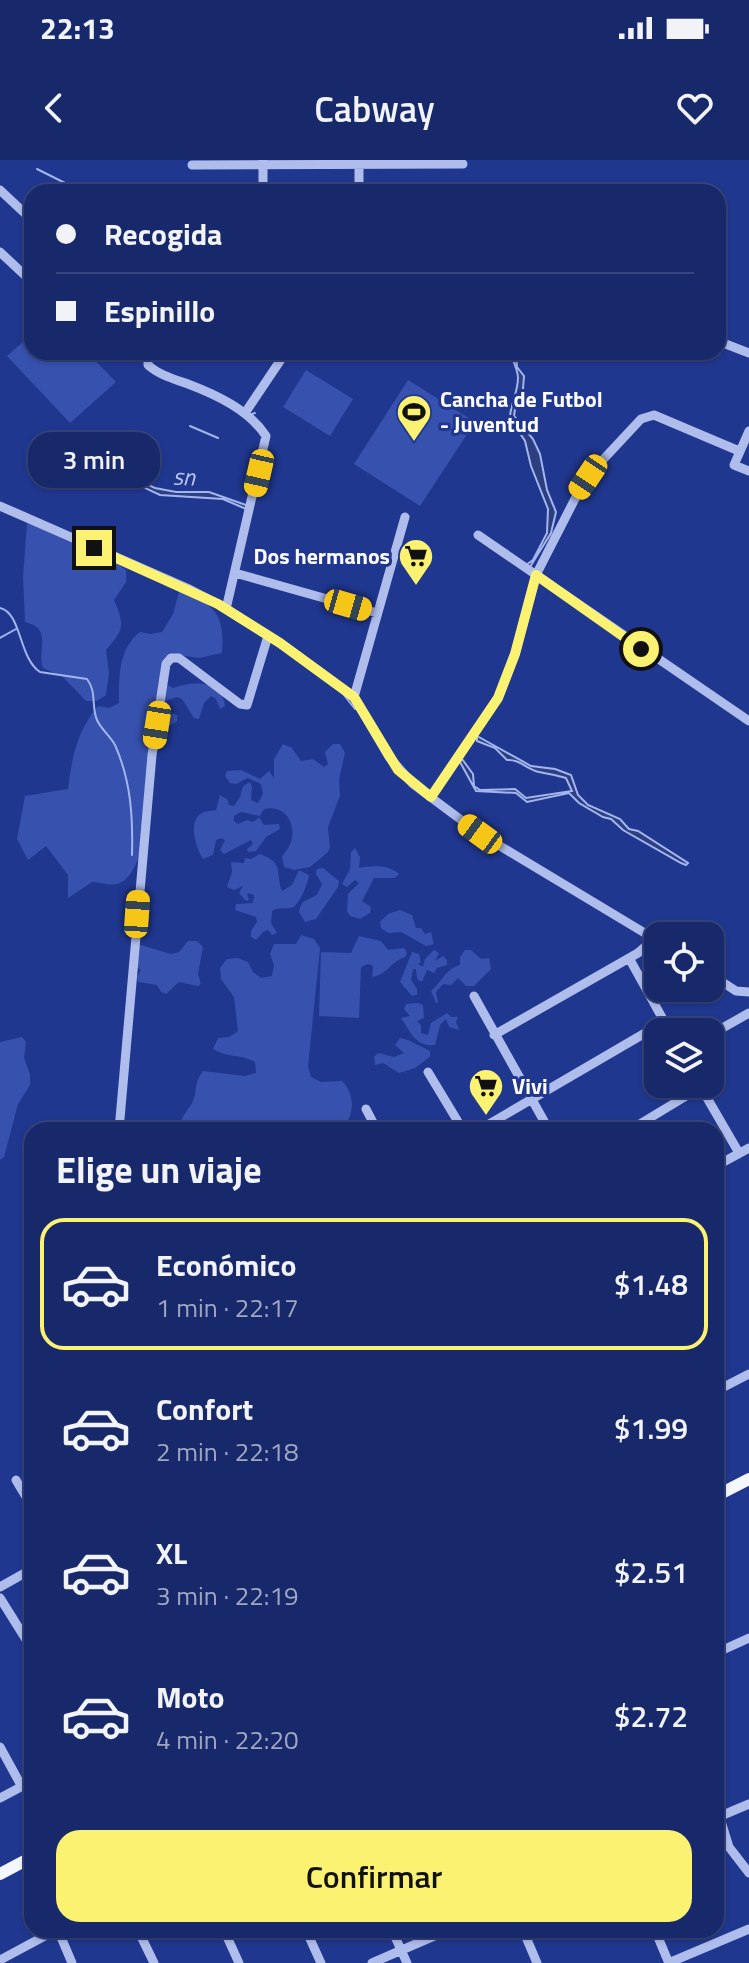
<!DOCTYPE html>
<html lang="es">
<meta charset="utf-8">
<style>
:root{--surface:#18296b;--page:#213171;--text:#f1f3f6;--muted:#9fa6c1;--line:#36457e;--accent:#faf270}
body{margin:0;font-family:"Titillium Web",sans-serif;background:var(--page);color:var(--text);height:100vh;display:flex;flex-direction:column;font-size:30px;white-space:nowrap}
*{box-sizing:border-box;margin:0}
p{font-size:26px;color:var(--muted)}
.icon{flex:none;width:44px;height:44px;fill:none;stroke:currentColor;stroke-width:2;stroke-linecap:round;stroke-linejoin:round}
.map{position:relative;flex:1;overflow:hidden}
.details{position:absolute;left:24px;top:962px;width:700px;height:816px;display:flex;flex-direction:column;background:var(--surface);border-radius:24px;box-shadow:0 2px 6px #0004,0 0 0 2px var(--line)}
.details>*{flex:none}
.banner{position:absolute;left:24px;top:24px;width:702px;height:176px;border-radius:24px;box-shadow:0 2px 6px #0004,0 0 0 2px var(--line);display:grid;align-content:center;height:176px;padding:0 32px;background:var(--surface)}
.fabs{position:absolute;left:644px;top:762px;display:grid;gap:16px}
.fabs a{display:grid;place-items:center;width:80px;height:80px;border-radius:16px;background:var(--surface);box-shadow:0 2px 6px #0004,0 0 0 2px var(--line);font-size:40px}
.end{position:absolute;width:36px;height:36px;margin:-18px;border:10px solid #faf270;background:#111;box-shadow:0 0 0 4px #111}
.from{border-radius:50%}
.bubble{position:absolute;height:56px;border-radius:24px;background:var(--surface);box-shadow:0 2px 6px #0004,0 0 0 2px var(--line);font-size:26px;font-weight:600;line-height:56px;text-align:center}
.car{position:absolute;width:24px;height:48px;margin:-24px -12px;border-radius:10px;box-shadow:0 0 6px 2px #0007;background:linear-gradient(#f5c518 24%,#345 0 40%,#f5c518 0 76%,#345 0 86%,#f5c518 0)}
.banner b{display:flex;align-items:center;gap:28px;height:76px;font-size:30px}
.banner b+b{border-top:2px solid var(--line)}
.banner i{width:20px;height:20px;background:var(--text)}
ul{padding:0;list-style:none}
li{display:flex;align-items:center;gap:24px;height:132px;margin:0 16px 12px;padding:0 16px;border:4px solid transparent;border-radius:24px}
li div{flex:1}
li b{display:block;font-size:30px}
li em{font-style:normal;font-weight:600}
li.active{border-color:var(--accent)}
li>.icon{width:72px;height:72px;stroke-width:1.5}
h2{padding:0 32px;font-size:36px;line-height:96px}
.primary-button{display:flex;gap:16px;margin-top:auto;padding:16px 32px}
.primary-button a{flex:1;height:92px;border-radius:24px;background:var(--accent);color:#111;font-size:32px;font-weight:600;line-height:92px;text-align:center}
.status{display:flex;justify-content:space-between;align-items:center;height:56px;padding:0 40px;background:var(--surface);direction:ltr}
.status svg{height:22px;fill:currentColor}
header{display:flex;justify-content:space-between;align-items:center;height:104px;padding:0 32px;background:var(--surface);font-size:36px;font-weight:600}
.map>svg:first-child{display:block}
.green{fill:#3751ae}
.water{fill:#2d3e81;stroke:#a3b5ee;stroke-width:2}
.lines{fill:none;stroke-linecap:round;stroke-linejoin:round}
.stream{stroke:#a3b5ee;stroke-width:2}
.minor{stroke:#afbded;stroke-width:9}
.major{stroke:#f5f7ff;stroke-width:12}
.route{stroke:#faf270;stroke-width:10}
.labels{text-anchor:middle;stroke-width:6;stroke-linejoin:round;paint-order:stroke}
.poi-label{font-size:22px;font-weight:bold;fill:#fff;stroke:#20378f;text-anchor:start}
.water-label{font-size:24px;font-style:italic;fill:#bcc8f4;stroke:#20378f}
</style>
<div class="status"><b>22:13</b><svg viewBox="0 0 49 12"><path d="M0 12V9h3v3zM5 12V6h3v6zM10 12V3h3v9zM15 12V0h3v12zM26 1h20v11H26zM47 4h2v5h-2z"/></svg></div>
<header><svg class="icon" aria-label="back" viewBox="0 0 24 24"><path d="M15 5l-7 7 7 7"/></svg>Cabway<svg class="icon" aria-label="heart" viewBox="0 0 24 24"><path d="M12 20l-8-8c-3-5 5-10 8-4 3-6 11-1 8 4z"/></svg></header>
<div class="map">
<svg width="749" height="1803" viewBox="0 0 749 1803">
<rect width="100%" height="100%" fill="#20378f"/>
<path class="green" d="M32,174V192H87L116,222L70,263L7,196Z
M306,210L353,239L330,276L283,247Z
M408,220L475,262L420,346L354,304Z
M27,363L78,377L126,410V422L114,440C125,466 124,469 106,490L109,513L106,535L97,541H86L63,517L43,508C36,490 54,469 25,462L23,417Z
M179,432C215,443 225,455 222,493L199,498L178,495L168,502L164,523L173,528C193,521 222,519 225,546L220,549L216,539L211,536L204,543L199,559L194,558L182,539L177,537L166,541L163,550L177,555V561L156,575C153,605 152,715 117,724C110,726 100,722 92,722L68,738V715L46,686L28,700L17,679L25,636L68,629C72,597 77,571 98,546L109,548L119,543C119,517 118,489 140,472L150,474L162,472L173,454Z
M283,584L292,588L301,601L313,599L324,607L328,604L325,592L333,584H340L345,593L339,619L340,636L328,667L330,688L327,693L310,707L294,710L284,707L282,697C286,691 291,685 292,678C295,659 282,645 264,649L260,656L241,652L234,656V661L238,664L247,660L253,662L259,657L264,665L279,664L280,669L266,677L256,691L248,692L247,689L253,684L251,680L224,694L220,690L225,680L221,678L216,680L213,695L203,699C196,688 186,659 204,652C208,651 212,651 216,650L220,635L228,640L229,645L234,646L240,637L243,626L250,622L252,627L251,640L258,643L263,634L261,624L248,618L236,624L230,623L225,616L227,611L241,610L260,619L269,611L274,618V599Z
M355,688L360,697L359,708C372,706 387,704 399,714L395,718H374L362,741L371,747L370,753L360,759L350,756L347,751L348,734L359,723L355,720L347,727L342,724L350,709L351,692Z
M260,694C285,703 275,713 282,731L292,725L299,710L309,715C308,723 300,744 293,747C286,750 280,746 272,751L271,763L277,773L272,775L268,770L263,772L256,780L251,777V771L257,762L256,757L235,750L236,744L253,743L254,735L247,733L249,740L246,741L239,733L243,726L234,730L227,727L232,712L231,702L244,703L245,698L251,699Z
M323,708L339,721L338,727L316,759L305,762L299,752L300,747L303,742L317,735L322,724L316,714L317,709Z
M400,750L412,755L416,768H421L425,774L431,772L434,784L426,786L401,772L388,773L381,768L380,762L388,754Z
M301,775L314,779L320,788L308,907L311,917L321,922L342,921C356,936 354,953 343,970H189L181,961C184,953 188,950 192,943C198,932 193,924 203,911L245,916L256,913L255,902C242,894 227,898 213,889L218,878L229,877L238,871L234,837L221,819L220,808L227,799L238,798L248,802L253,812L261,818L272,816L274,805L270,794L274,784H296Z
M359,776L381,781L388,790L404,788L407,793L405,797C390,802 387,815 372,817L373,806L368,804L361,807L359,858L319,856L321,792L351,793Z
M188,781H197L203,787L198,814L201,824L198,826L179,822L166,834L161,832L157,825L138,822L137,817L141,810L137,807L136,789L141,785L171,794L179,792Z
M434,790L439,793L435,801L443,796L447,800V805L437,808L434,813L427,810L422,822L417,819L416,809H413L411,820L417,829V835L412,836L400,822L412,792L419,794L421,802L418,804L423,807L425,799Z
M465,790H471L481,799L489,798L491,809L474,826H466L458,818L451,825L443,824L436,832L438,843H436L431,831C442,822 445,809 460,805V797Z
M418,843L423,845L424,858L417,861L421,865V873L428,875L431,863L447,853L451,857H458L456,862L459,870L449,867L446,859L440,865L435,885C415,887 410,871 401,858L410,856L404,849L406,844Z
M22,877L26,882L24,898L30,914V925L18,944L4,997L0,1000V882Z
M400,878L408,880L430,891V897L415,908L399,913L383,903L375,905L374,897L378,893L394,897L404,893L395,885Z"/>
<path class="water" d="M512,192H516L517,207L524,216L522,241L515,249L514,256L533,279L540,294L547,330L556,352L551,373L530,407L526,405L533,400L547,373L548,349L531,306L525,281L510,258C510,244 518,233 518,218C518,209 512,202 512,192Z
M86,286L98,298L114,307L133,311L144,323L155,328L176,332H209L246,345V349L223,339L160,335L145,328L133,314L104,305L84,289Z
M477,576L531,606L555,609L571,615L578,635L588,645L620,659L629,669L638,671L688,703L686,705L681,703L623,670L611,659L603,657L579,643L569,633L527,642L516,633L476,631L460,602L462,599L473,614L474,626L480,630L515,629L526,638L572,631L566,618C556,615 548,614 539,612C526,609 520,599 507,600L495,588L477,581Z"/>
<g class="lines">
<path class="stream" d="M37,9L83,32
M252,254L255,253
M190,266L218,278
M0,448C22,453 18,497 40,512L87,519C97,532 91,546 97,560C101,569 110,576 115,585C131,621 133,657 132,695
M0,478L16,469
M344,535L355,549"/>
<path class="minor" d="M263,0V32
M359,0V32
M192,5L463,4
M0,30L32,60
M0,92L32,122
M718,181L749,193
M152,192L148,197V205C159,215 174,219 188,224C217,235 249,250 266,276L226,449
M245,253L286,192
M749,271L734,305L749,311
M0,346L187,428L218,444L280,483L354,537L389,597L413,624L480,674L658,781
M478,375L749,561
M235,413L377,453
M354,537L405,357
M431,637L498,538L515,494L536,415L579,331L599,304L641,259L654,255L739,291
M629,798L670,872
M710,814L736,831L749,832
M474,836L549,970
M494,875L638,793L654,779
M710,875L749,853
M428,912L463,970
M699,924L739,993
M366,949L377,970
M119,970L152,595L166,504L171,498H179L240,544L247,545L268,476
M479,970L664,862
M630,970L701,927
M716,1006L749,988
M716,1231L749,1214
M16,1320L32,1347
M0,1427L32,1409
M0,1438L32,1489
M716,1493L749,1478
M0,1587L22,1627
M0,1638L32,1621
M716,1645L729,1687L749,1713
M716,1658L749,1644
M58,1770L72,1803
M138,1770L154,1803
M224,1770L239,1803
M306,1770L321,1803
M392,1770L407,1803
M523,1770L537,1803
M655,1770L668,1801L671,1802L749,1769
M0,1800L56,1770
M372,1803L448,1770"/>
<path class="major" d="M716,1336L749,1319
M0,1714L32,1697"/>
</g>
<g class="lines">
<path class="route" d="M94,388L218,444L280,483L354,537L398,610L431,637L498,538L515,494L536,415L641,489"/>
</g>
<defs>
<g id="stadium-pin" transform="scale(1.8)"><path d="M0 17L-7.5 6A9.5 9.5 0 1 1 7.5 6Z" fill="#faf270" stroke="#20378f"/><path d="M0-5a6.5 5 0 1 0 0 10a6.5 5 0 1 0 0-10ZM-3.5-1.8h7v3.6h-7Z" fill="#111"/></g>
<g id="supermarket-pin" transform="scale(1.8)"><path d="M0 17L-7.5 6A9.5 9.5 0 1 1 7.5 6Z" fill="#faf270" stroke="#20378f"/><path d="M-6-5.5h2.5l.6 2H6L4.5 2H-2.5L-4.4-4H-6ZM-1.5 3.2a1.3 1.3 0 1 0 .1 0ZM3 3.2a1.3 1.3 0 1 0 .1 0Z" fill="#111"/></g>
</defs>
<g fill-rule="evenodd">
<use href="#stadium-pin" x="414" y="252"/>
<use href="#supermarket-pin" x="416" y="396"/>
<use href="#supermarket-pin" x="486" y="926"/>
</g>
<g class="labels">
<g class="poi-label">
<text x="440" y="247">Cancha de Futbol<tspan x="440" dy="25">- Juventud</tspan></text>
<text x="390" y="404" text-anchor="end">Dos hermanos</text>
<text x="512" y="934">Vivi</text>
</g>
<g class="water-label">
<text transform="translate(184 317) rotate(3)" y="8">sn</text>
</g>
</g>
</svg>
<div class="fabs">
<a><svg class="icon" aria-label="locate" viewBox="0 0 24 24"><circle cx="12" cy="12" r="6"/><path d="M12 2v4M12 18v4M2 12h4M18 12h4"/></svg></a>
<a><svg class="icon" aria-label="layers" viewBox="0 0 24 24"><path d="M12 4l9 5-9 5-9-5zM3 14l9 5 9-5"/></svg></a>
</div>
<i class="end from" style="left:641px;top:489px"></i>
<i class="end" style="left:94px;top:388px"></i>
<div class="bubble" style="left:28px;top:272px;width:132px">3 min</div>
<i class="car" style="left:259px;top:313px;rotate:193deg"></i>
<i class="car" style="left:588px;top:317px;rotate:214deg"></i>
<i class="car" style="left:348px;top:445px;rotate:106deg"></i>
<i class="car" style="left:157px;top:565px;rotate:189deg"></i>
<i class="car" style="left:480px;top:674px;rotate:306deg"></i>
<i class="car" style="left:137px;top:754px;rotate:4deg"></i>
<div class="banner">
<b><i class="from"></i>Recogida</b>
<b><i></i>Espinillo</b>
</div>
<section class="details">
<h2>Elige un viaje</h2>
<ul>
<li class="active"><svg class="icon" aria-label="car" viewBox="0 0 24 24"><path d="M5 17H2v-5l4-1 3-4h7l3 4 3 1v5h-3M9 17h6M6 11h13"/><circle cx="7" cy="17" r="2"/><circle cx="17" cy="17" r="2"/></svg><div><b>Económico</b><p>1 min · 22:17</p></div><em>$1.48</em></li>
<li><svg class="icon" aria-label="car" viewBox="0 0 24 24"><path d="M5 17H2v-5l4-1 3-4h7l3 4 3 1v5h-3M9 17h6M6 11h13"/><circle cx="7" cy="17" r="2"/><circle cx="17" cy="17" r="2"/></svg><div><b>Confort</b><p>2 min · 22:18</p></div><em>$1.99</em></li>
<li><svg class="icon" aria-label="car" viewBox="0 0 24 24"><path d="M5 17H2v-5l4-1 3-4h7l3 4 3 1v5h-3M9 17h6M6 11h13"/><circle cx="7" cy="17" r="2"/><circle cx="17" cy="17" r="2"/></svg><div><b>XL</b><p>3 min · 22:19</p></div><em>$2.51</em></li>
<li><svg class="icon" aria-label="car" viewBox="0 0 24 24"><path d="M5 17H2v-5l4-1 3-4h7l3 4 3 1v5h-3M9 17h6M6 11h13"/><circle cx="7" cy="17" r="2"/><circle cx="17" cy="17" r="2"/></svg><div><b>Moto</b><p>4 min · 22:20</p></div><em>$2.72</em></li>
</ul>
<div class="primary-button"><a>Confirmar</a></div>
</section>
</div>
